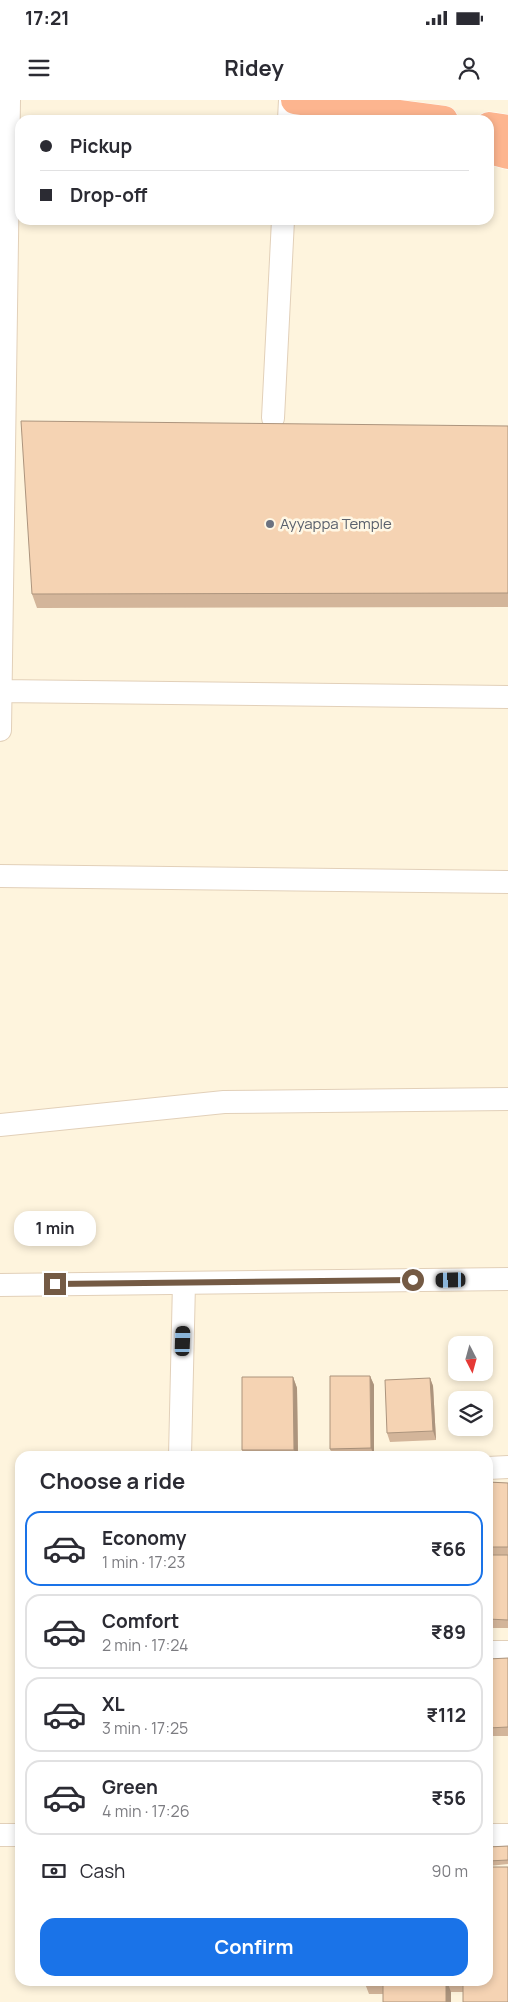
<!DOCTYPE html>
<meta charset="utf-8">
<style>
:root{--surface:#fff;--page:#f2f2f3;--text:#2b2b33;--muted:#7c7c81;--line:#e1e1e2;--accent:#1a73e8}
body{margin:0;font-family:Manrope,sans-serif;background:var(--page);color:var(--text);height:100vh;display:flex;flex-direction:column;font-size:19px;white-space:nowrap}
*{box-sizing:border-box;margin:0}
p{font-size:16px;color:var(--muted)}
.icon{flex:none;width:28px;height:28px;fill:none;stroke:currentColor;stroke-width:2;stroke-linecap:round;stroke-linejoin:round}
.map{position:relative;flex:1;overflow:hidden}
.details{position:absolute;left:15px;top:1351px;width:478px;height:535px;display:flex;flex-direction:column;background:var(--surface);border-radius:15px;box-shadow:0 2px 8px #0003}
.details>*{flex:none}
.banner{position:absolute;left:15px;top:15px;width:479px;height:110px;border-radius:15px;box-shadow:0 2px 8px #0003;display:grid;align-content:center;height:110px;padding:0 25px;background:var(--surface)}
.needle{width:32px;rotate:174deg}
.fabs{position:absolute;left:448px;top:1236px;display:grid;gap:10px}
.fabs a{display:grid;place-items:center;width:45px;height:45px;border-radius:10px;background:var(--surface);box-shadow:0 2px 8px #0003;font-size:25px}
.end{position:absolute;width:22px;height:22px;margin:-11px;border:6px solid #745a44;background:#fff;box-shadow:0 0 0 2px #fff}
.from{border-radius:50%}
.bubble{position:absolute;height:35px;border-radius:15px;background:var(--surface);box-shadow:0 2px 8px #0003;font-size:16px;font-weight:700;line-height:35px;text-align:center}
.car{position:absolute;width:15px;height:30px;margin:-15px -8px;border-radius:6px;box-shadow:0 0 4px 1px #0007;background:linear-gradient(#222 24%,#8ab4d8 0 40%,#222 0 76%,#8ab4d8 0 86%,#222 0)}
.banner b{display:flex;align-items:center;gap:18px;height:48px;font-size:19px}
.banner b+b{border-top:1px solid var(--line)}
.banner i{width:12px;height:12px;background:var(--text)}
ul{padding:0;list-style:none}
li{display:flex;align-items:center;gap:15px;height:75px;margin:0 10px 8px;padding:0 15px;border:2px solid var(--line);border-radius:15px}
li div{flex:1}
li b{display:block;font-size:19px}
li em{font-style:normal;font-weight:700}
li.on{border-color:var(--accent)}
li>.icon{width:45px;height:45px;stroke-width:1.5}
h2{padding:0 25px;font-size:22px;line-height:60px}
.pay{display:flex;align-items:center;gap:12px;height:55px;padding:0 25px;font-size:19px}
.pay p{margin-inline-start:auto}
.button{display:flex;gap:10px;margin-top:auto;padding:10px 25px}
.button a{flex:1;height:58px;border-radius:15px;background:var(--accent);color:#fff;font-size:20px;font-weight:700;line-height:58px;text-align:center}
.status{display:flex;justify-content:space-between;align-items:center;height:35px;padding:0 25px;background:var(--surface);direction:ltr}
.status svg{height:14px;fill:currentColor}
header{display:flex;justify-content:space-between;align-items:center;height:65px;padding:0 25px;background:var(--surface);font-size:22px;font-weight:700}
.map>svg:first-child{display:block}
.lines{fill:none;stroke-linecap:round;stroke-linejoin:round}
.street-casing{stroke:#e2d0b9;stroke-width:24}
.highway-casing{stroke:#fff;stroke-width:29}
.street{stroke:#fff;stroke-width:22}
.highway{stroke:#fdb58f;stroke-width:28}
.wall{fill:#d3b59a}
.shaded-wall{fill:#ac947d}
.building{fill:#f5d3b3;stroke:#ac947d}
.route{stroke:#745a44;stroke-width:6}
.worship-dot{fill:#6b7280;stroke:#fff7e4;stroke-width:2}
.labels{text-anchor:middle;stroke-width:5;stroke-linejoin:round;paint-order:stroke}
.worship-label{font-size:15px;fill:#5b616d;stroke:#fff7e4;text-anchor:start}
</style>
<div class="status"><b>17:21</b><svg viewBox="0 0 49 12"><path d="M0 12V9h3v3zM5 12V6h3v6zM10 12V3h3v9zM15 12V0h3v12zM26 1h20v11H26zM47 4h2v5h-2z"/></svg></div>
<header><svg class="icon" aria-label="menu" viewBox="0 0 24 24"><path d="M4 6h16M4 12h16M4 18h16"/></svg>Ridey<svg class="icon" aria-label="person" viewBox="0 0 24 24"><circle cx="12" cy="8" r="4"/><path d="M4 21q1-7 8-7t8 7"/></svg></header>
<div class="map">
<svg width="508" height="1902" viewBox="0 0 508 1902">
<rect width="100%" height="100%" fill="#fef4dd"/>
<g class="lines">
<g class="street-casing">
<path id="street" d="M289,20L290,0
M273,318L283,120
M0,591L508,597
M0,630L9,0
M0,776L508,782
M0,1025L224,1002L508,999
M0,1185L508,1179
M180,1356L184,1183
M488,1368L508,1367
M488,1552H508
M0,1735H20
M488,1735H508"/>
</g>
<g class="highway-casing">
<path id="highway" d="M295,0L444,20
M489,26L508,29
M489,50L508,55"/>
</g>
<use href="#street" class="street"/>
<use href="#highway" class="highway"/>
</g>
<path class="wall" d="M508,326V507L37,508L32,494Z
M370,1276L374,1285V1356H333L330,1349Z
M293,1277L297,1288L298,1356H244L242,1350Z
M430,1278L433,1286L436,1340L390,1342L387,1333Z
M488,1382L508,1383V1528H488V1455H490L488,1449Z
M508,1558V1636H489L488,1631V1559Z
M508,1746V1764L489,1766L488,1762V1747Z
M364,1881H488L463,1892H451V1902H383V1894H369Z"/>
<path class="shaded-wall" d="M370,1276L374,1285V1356L371,1348Z
M293,1277L297,1288L298,1356H296L294,1350Z
M430,1278L433,1286L436,1340L433,1331Z
M446,1881H447L451,1892V1902H446Z"/>
<path class="building" d="M21,321L508,326V493L32,494Z
M330,1276H370L371,1348L330,1349Z
M242,1277H293L294,1350H242Z
M430,1278L433,1331L387,1333L385,1280Z
M488,1382L508,1383V1447H488Z
M488,1455H508V1520L488,1519Z
M508,1558V1627L488,1628V1559Z
M508,1746V1760L488,1761V1747Z
M488,1767H508V1902H463V1881H488Z
M383,1881H446V1902H383Z"/>
<g class="lines">
<path class="route" d="M55,1184L413,1180"/>
</g>
<circle class="worship-dot" cx="270" cy="424" r="5"/>
<g class="labels">
<g class="worship-label">
<text x="280" y="429">Ayyappa Temple</text>
</g>
</g>
</svg>
<div class="fabs">
<a><svg class="needle" viewBox="-14 -14 28 28"><path d="M0-13l5 13h-10z" fill="#e53935"/><path d="M0 13l5-13h-10z" fill="#7c7c81"/></svg></a>
<a><svg class="icon" aria-label="layers" viewBox="0 0 24 24"><path d="M12 4l9 5-9 5-9-5zM3 14l9 5 9-5"/></svg></a>
</div>
<i class="end from" style="left:413px;top:1180px"></i>
<i class="end" style="left:55px;top:1184px"></i>
<div class="bubble" style="left:14px;top:1111px;width:82px">1 min</div>
<i class="car" style="left:451px;top:1180px;rotate:269deg"></i>
<i class="car" style="left:183px;top:1241px;rotate:2deg"></i>
<div class="banner">
<b><i class="from"></i>Pickup</b>
<b><i></i>Drop-off</b>
</div>
<section class="details">
<h2>Choose a ride</h2>
<ul>
<li class="on"><svg class="icon" aria-label="car" viewBox="0 0 24 24"><path d="M5 17H2v-5l4-1 3-4h7l3 4 3 1v5h-3M9 17h6M6 11h13"/><circle cx="7" cy="17" r="2"/><circle cx="17" cy="17" r="2"/></svg><div><b>Economy</b><p>1 min · 17:23</p></div><em>₹66</em></li>
<li><svg class="icon" aria-label="car" viewBox="0 0 24 24"><path d="M5 17H2v-5l4-1 3-4h7l3 4 3 1v5h-3M9 17h6M6 11h13"/><circle cx="7" cy="17" r="2"/><circle cx="17" cy="17" r="2"/></svg><div><b>Comfort</b><p>2 min · 17:24</p></div><em>₹89</em></li>
<li><svg class="icon" aria-label="car" viewBox="0 0 24 24"><path d="M5 17H2v-5l4-1 3-4h7l3 4 3 1v5h-3M9 17h6M6 11h13"/><circle cx="7" cy="17" r="2"/><circle cx="17" cy="17" r="2"/></svg><div><b>XL</b><p>3 min · 17:25</p></div><em>₹112</em></li>
<li><svg class="icon" aria-label="car" viewBox="0 0 24 24"><path d="M5 17H2v-5l4-1 3-4h7l3 4 3 1v5h-3M9 17h6M6 11h13"/><circle cx="7" cy="17" r="2"/><circle cx="17" cy="17" r="2"/></svg><div><b>Green</b><p>4 min · 17:26</p></div><em>₹56</em></li>
</ul>
<div class="pay"><svg class="icon" aria-label="cash" viewBox="0 0 24 24"><path d="M3 7h18v10H3z"/><circle cx="12" cy="12" r="2"/></svg>Cash<p>90 m</p></div>
<div class="button"><a>Confirm</a></div>
</section>
</div>
